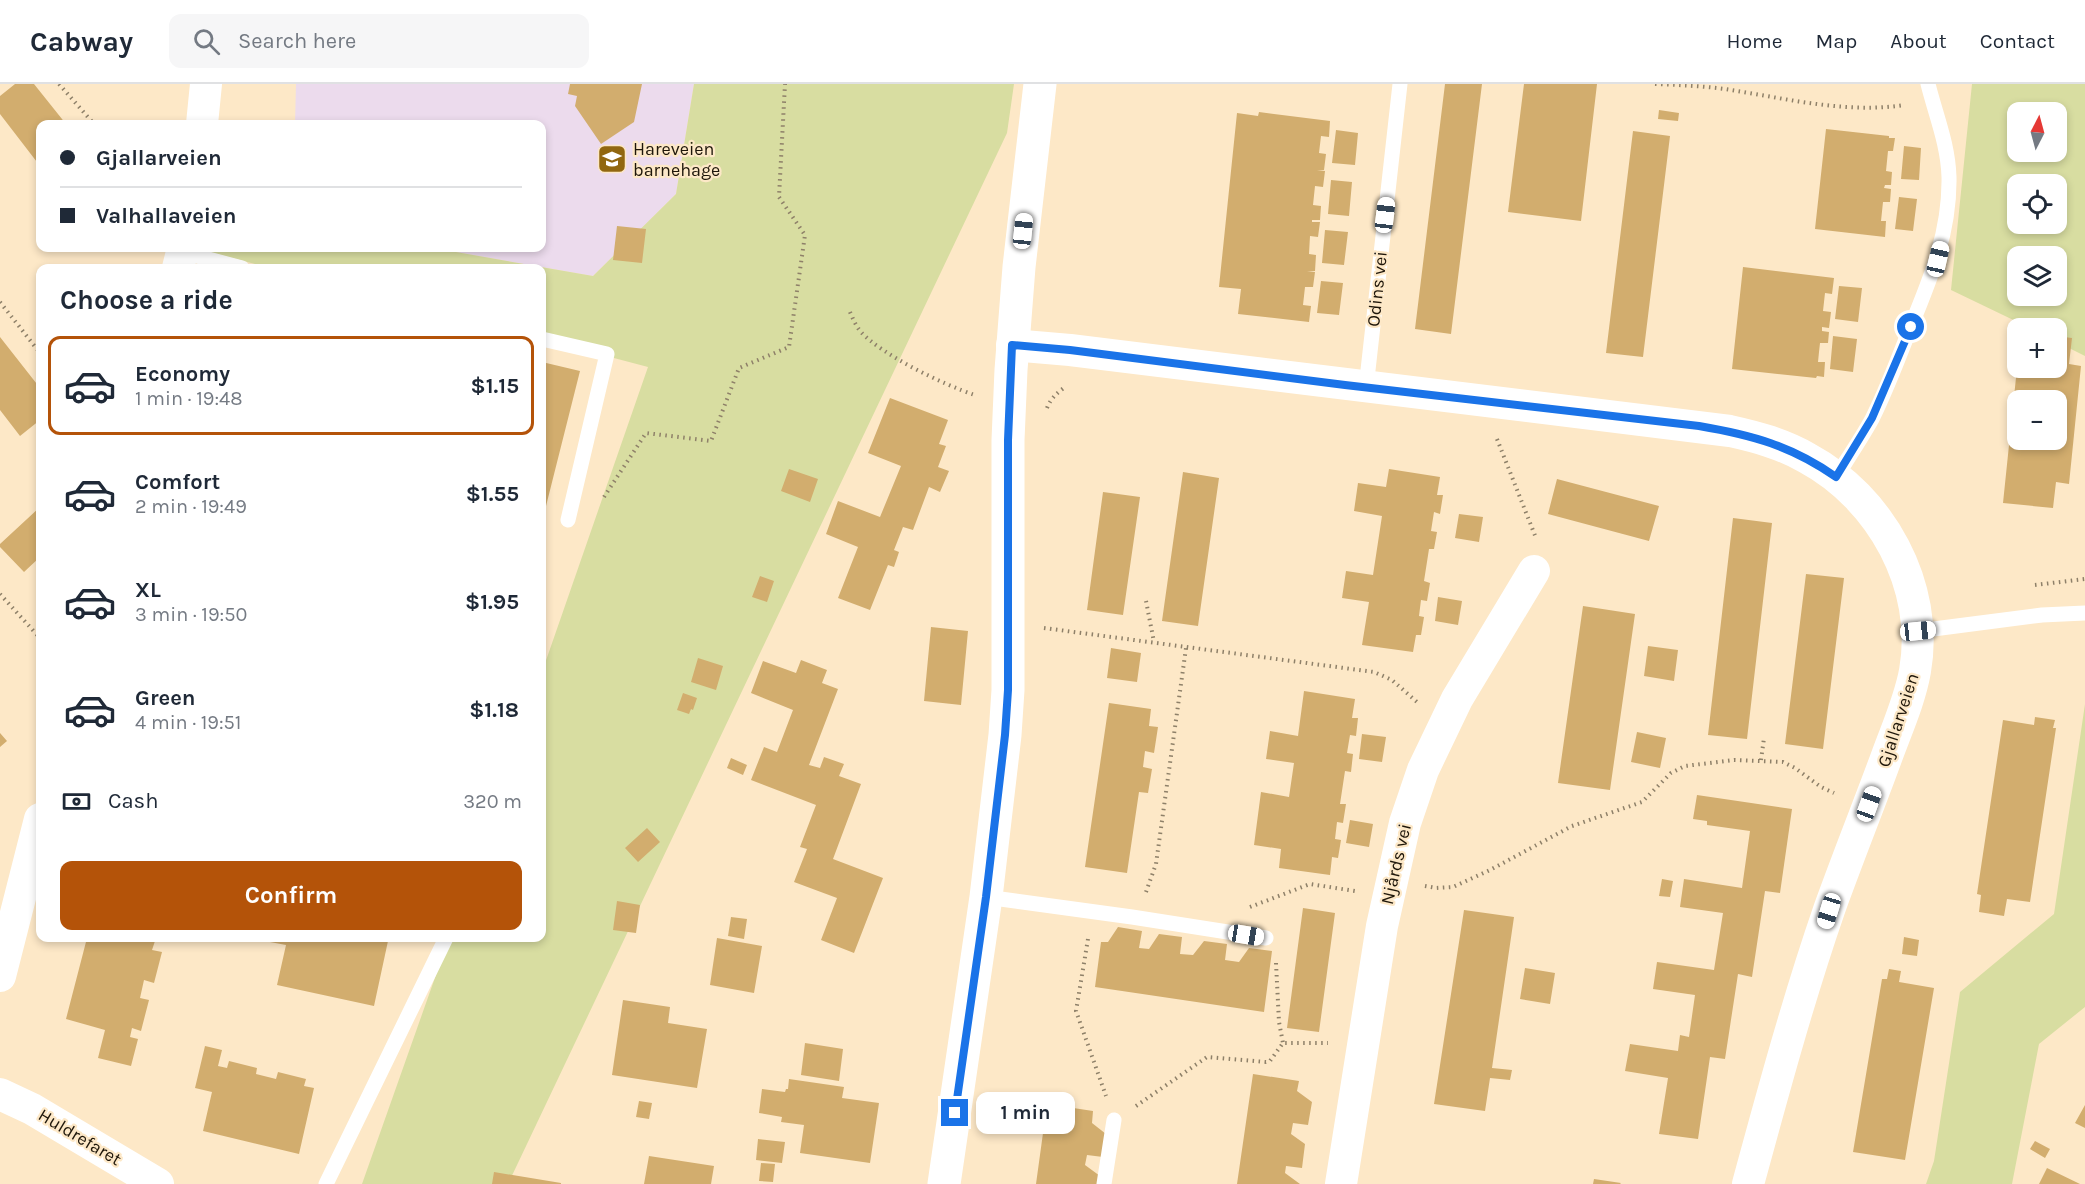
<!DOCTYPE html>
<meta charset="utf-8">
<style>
:root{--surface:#fff;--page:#f6f6f7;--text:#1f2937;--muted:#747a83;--line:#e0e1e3;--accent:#b45309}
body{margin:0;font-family:Karla,sans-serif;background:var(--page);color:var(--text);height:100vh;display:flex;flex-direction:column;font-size:22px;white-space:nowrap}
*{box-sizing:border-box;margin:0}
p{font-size:20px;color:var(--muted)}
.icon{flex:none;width:33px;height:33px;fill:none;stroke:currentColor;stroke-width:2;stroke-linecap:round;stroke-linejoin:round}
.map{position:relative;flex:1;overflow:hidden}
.panel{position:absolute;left:36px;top:180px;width:510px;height:678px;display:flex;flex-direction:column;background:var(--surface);border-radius:12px;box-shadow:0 3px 9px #0003}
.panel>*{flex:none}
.hud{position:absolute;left:36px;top:36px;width:510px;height:132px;border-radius:12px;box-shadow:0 3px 9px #0003;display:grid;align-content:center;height:132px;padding:0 24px;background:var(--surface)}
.needle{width:39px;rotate:6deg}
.controls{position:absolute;left:2007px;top:18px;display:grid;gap:12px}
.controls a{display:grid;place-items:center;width:60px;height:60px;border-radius:12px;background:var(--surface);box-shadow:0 3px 9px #0003;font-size:30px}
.end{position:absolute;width:27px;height:27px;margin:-14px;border:8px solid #1a73e8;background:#fff;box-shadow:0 0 0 3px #fff}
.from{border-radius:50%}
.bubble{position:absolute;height:42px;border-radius:12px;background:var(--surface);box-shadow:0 3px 9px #0003;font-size:20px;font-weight:700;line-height:42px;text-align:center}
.car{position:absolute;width:18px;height:36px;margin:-18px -9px;border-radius:8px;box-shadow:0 0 4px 2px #0007;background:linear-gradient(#fff 24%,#345 0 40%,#fff 0 76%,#345 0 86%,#fff 0)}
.hud b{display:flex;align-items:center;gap:21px;height:57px;font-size:22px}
.hud b+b{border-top:2px solid var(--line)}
.hud i{width:15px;height:15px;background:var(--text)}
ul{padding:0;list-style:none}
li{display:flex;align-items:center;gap:18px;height:99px;margin:0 12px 9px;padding:0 12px;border:3px solid transparent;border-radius:12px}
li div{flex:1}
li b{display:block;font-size:22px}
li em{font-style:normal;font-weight:700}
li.on{border-color:var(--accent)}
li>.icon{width:54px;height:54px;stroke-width:1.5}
h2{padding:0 24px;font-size:27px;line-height:72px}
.pay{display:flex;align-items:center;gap:15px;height:66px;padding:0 24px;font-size:22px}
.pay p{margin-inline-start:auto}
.action{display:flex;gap:12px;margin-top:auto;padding:12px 24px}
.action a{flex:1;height:69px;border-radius:12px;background:var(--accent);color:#fff;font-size:24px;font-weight:700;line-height:69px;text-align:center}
header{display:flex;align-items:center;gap:36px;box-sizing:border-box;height:84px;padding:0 30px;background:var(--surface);border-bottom:2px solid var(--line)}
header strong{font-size:28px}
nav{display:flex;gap:33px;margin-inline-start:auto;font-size:21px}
.search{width:420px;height:54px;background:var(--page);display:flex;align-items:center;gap:15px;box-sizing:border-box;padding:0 21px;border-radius:12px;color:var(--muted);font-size:22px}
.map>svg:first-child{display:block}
.education{fill:#ecdbed}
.green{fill:#d8dda1;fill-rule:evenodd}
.building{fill:#d2ad6e;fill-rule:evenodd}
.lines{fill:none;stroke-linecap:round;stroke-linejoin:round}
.path{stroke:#8e8069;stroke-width:4;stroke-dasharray:1.5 4.5;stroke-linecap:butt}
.service{stroke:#fff;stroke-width:15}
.minor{stroke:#fff;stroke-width:32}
.tertiary{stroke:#fff;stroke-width:33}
.route{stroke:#1a73e8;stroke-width:8}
.labels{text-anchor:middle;stroke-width:4.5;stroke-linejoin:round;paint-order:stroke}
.poi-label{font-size:18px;fill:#1e160a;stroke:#fde8c7;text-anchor:start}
.street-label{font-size:18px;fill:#1e160a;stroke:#fde8c7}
</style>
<header>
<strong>Cabway</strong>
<div class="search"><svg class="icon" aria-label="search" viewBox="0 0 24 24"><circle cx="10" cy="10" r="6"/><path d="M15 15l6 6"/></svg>Search here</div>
<nav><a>Home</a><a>Map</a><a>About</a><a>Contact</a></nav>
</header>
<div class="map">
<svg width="2085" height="1100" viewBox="0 0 2085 1100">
<rect width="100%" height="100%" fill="#fde8c7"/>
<path class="education" d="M296,0H694L676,110L593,192L433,164H542V40H295Z"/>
<path class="green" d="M694,0H1014L1007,49L508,1100H362L449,854H542V588L648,283L542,255V184H270L205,167L206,164H433L593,192L676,110Z
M1972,0H2085V272L2057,258L2056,244H2030L1951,206ZM2018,28H2056V68H2018ZM2018,100H2056V140H2018ZM2018,172H2056V212H2018Z
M2085,620V923L2039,960L2012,1100H1926L1934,1077L1960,908L2054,830Z"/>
<path class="building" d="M15,0H34L66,40H40V82L0,30V12Z
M570,0H642L634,38L601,60L575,22L577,12L568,10Z
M1445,0H1482L1451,250L1415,245Z
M1524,0H1597L1581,137L1508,128Z
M1659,26L1679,29L1678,37L1658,35Z
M1259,28L1330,37L1329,53L1321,52L1319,69L1326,70L1324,86H1317L1325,87L1323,103L1315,102L1313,121L1321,122L1320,136H1312V138H1320L1318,153L1310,152L1309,170L1316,171L1315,187H1307L1315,188L1313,203H1305L1303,221L1311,222L1309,238L1238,230L1241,205L1219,203L1237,29L1258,32Z
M1826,45L1889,52V54H1895L1893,67H1888L1886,87L1892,88L1891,101H1885L1884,104L1891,105L1890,118H1883L1881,137H1886L1885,153L1815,145Z
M1336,46L1358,49L1355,81L1332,79Z
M1633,47L1670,52L1643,273L1606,269Z
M1904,62L1921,64L1919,96L1901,95Z
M1331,96L1352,98L1349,132L1328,130Z
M1899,113L1917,115L1913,147L1895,145Z
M617,142L646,145L642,179L613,176Z
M1325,146L1348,148L1344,181L1322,179Z
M1743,183L1834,194L1832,210L1825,209L1823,227L1831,228L1829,244L1822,243V247L1829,248L1828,259H1820L1819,268L1818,278H1825L1824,293L1817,292L1816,294L1732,285Z
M1321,197L1343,199L1339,231L1317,229Z
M1839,202L1862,204L1858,238L1835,235Z
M1833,252L1857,255L1853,288L1830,285Z
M2056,252L2072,254L2069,280L2081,282L2069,400L2056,398L2053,424L2003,419L2017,284H2056ZM2018,316H2056V356H2018Z
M0,253L40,304V336L20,352L0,326Z
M542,278L580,287L543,434L542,433Z
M890,314L948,336L939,360L946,362L938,383L949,387L940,408L929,403L913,446L903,443L894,466L899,468L894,483L888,481L870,526L838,514L858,463L826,450L838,417L880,433L901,382L868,369Z
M789,385L818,395L810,418L781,407Z
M1389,385L1440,393L1437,411H1443L1440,430L1434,428L1431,447L1437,448L1434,465H1429L1424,497L1430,499L1427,517L1421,516L1419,532L1424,533L1421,551H1416L1413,568L1362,561L1369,518L1342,514L1346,487L1373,491L1382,432L1354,427L1358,399L1386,403Z
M1183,388L1219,394L1198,542L1162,537Z
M1557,395L1659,422L1649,457L1548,430Z
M1103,408L1140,413L1123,531L1087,526Z
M40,423V473L24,488L0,463V460Z
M1459,430L1483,433L1479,458L1455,454Z
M1733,434L1772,439L1747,655L1708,651Z
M1806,490L1844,494L1823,665L1785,660Z
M760,492L774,497L767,518L752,513Z
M1438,513L1462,517L1458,541L1435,537Z
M1583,522L1635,530L1610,706L1558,699Z
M931,543L968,547L961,621L924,617Z
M1648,562L1678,566L1674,597L1644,592Z
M1111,564L1141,569L1137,598L1107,594Z
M698,574L723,582L716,606L691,598Z
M801,576L827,586L822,599L838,605L809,681L820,684L824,673L844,680L839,692L861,700L833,775L883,794L854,869L821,856L837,814L794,798L807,765L800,763L816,721L751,696L764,663L777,668L793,626L751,609L763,577L796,589Z
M1304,607L1355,615L1352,634H1358L1356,652L1350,651L1347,669L1353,670L1351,688L1345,687L1340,720H1346L1343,739L1337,738L1335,755L1341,756L1338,774L1332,773L1330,791L1279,784L1281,765L1254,761L1261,708L1289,713L1294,679L1266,675L1270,647L1298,652Z
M683,609L697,614L693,626L691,625L689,630L677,626Z
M1109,619L1151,625L1149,642L1158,643L1154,669L1145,667L1143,683L1152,685L1148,709L1139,708L1127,789L1085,783Z
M2035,633L2055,636L2053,644H2056L2030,818L2007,815L2004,832L1979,828L1981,811L1977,810L2003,636L2034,641Z
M1637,648L1666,654L1660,684L1631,678Z
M0,649L7,657L0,663Z
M1362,650L1386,653L1382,678L1359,675Z
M731,674L747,681L743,691L727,684Z
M1697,711L1792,725L1780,809L1765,807L1752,893L1738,890L1725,975L1710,973L1698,1055L1659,1050L1668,994L1625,987L1630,960L1678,967L1680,951L1689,953L1695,911L1653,905L1657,878L1714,886L1723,829L1680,823L1684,795L1742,804L1750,747L1707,741V737L1693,735Z
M1350,736L1373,740L1369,763L1346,759Z
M647,744L660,758L638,778L625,764Z
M1662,795L1673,797L1670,813L1659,812Z
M617,817L640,821L636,849L613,846Z
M1303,824L1335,829L1319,948L1287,944Z
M1464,826L1514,833L1492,984L1512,986L1510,996L1490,994L1485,1027L1434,1020Z
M731,833L747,835L744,855L728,852Z
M1118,843L1142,847L1139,864L1149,865L1159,850L1182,853L1180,870L1193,871L1204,857L1227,860L1225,876L1239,878L1249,864L1272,867L1264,928L1095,903L1101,858H1108Z
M1904,853L1919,856L1917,872L1902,870Z
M87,854H156L152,866L162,868L154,899L144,896L140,914L149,916L141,947L132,944L130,953L138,955L131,982L98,974L105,946L66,935Z
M271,854H373L388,857L374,922L277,901L286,861L270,858Z
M717,854L762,862L754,909L710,901Z
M1525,884L1555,889L1550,920L1520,915Z
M1889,885L1901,887L1899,898L1934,904L1905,1076L1853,1068L1882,895H1887Z
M623,916L670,923L668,939L707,945L697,1004L612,991Z
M805,959L843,965L839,997L801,991Z
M205,962L222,966L218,982L227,984L229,977L257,984L256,990L276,995L278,988L306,995L304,1002L314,1004L299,1070L203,1047L212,1008L195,1004Z
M1253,990L1299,997L1297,1007L1312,1018L1308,1041L1293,1039L1291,1050L1305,1060L1302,1084L1286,1082L1285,1089L1300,1100H1237Z
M789,995L844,1003L842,1014L879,1019L870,1079L800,1069L804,1041L781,1038L782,1033L759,1029L762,1005L785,1008L786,1005H788Z
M639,1017L652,1019L649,1035L636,1033Z
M1047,1020L1093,1027L1092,1039L1106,1050L1103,1073L1087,1071L1085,1081L1100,1092L1099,1100H1036Z
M2085,1021V1044L2075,1039Z
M758,1055L785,1058L782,1079L756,1076Z
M2035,1057L2050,1065L2045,1074L2030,1065Z
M649,1072L714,1082L711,1100H644Z
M761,1079L775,1080L773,1098L759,1097Z
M2047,1084L2080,1100H2039Z
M494,1088L561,1099V1100H492Z
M1594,1095L1621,1099L1620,1100H1593Z"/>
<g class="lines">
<path class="path" d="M59,0L94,40
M1655,0C1679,1 1702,2 1725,5C1784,14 1845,30 1905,21
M0,218L40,269
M850,228C853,235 856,242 861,248C882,271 944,301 975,311
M1047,324C1051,314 1057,309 1065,303
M1497,355L1536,454
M604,413L646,349L711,357L739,284L789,263L805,151L779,113L785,0
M2035,501L2085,495
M0,510L40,554
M1146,517L1154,558
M1044,544L1374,588L1392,596L1417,618
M1761,676L1764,654
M1425,802L1436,804L1453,803L1490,786L1572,742L1642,718L1671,689L1685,682L1734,676L1783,678L1795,684L1821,703L1834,709
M1146,808L1156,780L1186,564
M1250,823L1310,800L1355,807
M1088,855L1076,927L1106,1012
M1276,879L1279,938L1283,959
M1136,1022L1207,973L1266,978L1270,977L1283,959H1328"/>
<path class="service" d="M182,168L242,184
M542,255L607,270L568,436
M1366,304L1400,0
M1836,393C1848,374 1861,355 1872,335C1887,305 1899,273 1911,242C1931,194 1950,147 1949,93C1948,60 1936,32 1928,0
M1918,547L2042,531L2085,529
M986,813L1132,833L1266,854
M326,1100L446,854
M1104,1100L1114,1036"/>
<path class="minor" d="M202,40L206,0
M178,184L183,164
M1012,261L1070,266L1730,347C1757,353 1783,360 1807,374C1881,414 1930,502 1915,587C1910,615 1898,642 1888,669C1869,721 1848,773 1829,826C1798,916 1773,1008 1748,1100
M0,892L40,735
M0,1010L32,1025L158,1100
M1341,1100L1382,842L1405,739L1423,686L1457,615L1534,487"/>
<path class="tertiary" d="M944,1100L986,813L1005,651L1008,606V356L1011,286L1019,183L1040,0"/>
</g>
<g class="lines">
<path class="route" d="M955,1029L986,813L1005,651L1008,606V356L1012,261L1070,266L1345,301L1699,342C1752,351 1792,362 1836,393L1872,334L1911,243"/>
</g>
<defs>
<g id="school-square" transform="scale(1.5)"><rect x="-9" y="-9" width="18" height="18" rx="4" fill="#916710" stroke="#fde8c7"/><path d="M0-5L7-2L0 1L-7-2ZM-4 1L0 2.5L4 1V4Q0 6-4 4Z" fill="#fff"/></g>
</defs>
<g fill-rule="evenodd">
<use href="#school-square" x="612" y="75"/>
</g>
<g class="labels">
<g class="poi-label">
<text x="633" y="71">Hareveien<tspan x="633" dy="21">barnehage</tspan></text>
</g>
<g class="street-label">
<text transform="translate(1377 205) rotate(-84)" y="6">Odins vei</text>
<text transform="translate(1898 636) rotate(-72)" y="6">Gjallarveien</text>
<text transform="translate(1396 780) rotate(-77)" y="6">Njårds vei</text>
<text transform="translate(80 1053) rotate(31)" y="6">Huldrefaret</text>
</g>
</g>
</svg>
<div class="controls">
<a><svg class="needle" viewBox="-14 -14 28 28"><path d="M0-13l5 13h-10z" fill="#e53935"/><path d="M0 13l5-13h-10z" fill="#747a83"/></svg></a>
<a><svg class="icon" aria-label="locate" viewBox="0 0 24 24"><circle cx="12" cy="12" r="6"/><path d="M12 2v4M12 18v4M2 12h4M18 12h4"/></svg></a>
<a><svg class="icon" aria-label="layers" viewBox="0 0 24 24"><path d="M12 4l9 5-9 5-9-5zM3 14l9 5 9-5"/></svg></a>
<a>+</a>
<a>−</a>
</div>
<i class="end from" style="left:1911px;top:243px"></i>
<i class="end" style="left:955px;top:1029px"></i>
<div class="bubble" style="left:976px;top:1008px;width:99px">1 min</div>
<i class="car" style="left:1385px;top:131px;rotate:7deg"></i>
<i class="car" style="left:1023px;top:147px;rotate:6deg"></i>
<i class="car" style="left:1938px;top:175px;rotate:13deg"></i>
<i class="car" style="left:1918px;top:547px;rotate:84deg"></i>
<i class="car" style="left:1869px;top:720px;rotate:20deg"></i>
<i class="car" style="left:1829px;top:827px;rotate:197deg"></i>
<i class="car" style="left:1246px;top:851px;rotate:99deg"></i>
<div class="hud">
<b><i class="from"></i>Gjallarveien</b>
<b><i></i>Valhallaveien</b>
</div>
<section class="panel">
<h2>Choose a ride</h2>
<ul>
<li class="on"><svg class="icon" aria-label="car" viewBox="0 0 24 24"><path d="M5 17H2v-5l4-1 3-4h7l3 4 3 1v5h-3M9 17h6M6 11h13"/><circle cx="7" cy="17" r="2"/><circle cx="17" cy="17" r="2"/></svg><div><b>Economy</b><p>1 min · 19:48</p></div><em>$1.15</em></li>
<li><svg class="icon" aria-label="car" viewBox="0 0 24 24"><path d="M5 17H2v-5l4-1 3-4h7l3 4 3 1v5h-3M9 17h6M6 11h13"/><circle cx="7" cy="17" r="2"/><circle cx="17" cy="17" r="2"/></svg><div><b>Comfort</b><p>2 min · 19:49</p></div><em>$1.55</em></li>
<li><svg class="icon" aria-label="car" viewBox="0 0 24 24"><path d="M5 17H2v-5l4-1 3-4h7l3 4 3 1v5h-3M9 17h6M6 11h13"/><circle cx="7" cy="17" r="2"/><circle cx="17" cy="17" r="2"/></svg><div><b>XL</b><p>3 min · 19:50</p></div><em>$1.95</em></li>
<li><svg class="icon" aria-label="car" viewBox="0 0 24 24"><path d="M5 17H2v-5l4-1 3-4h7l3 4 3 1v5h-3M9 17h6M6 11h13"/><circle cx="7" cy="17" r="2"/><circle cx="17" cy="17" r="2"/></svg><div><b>Green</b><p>4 min · 19:51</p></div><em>$1.18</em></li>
</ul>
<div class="pay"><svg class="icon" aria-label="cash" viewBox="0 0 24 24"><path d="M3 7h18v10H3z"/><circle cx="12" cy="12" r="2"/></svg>Cash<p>320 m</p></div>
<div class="action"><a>Confirm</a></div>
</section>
</div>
